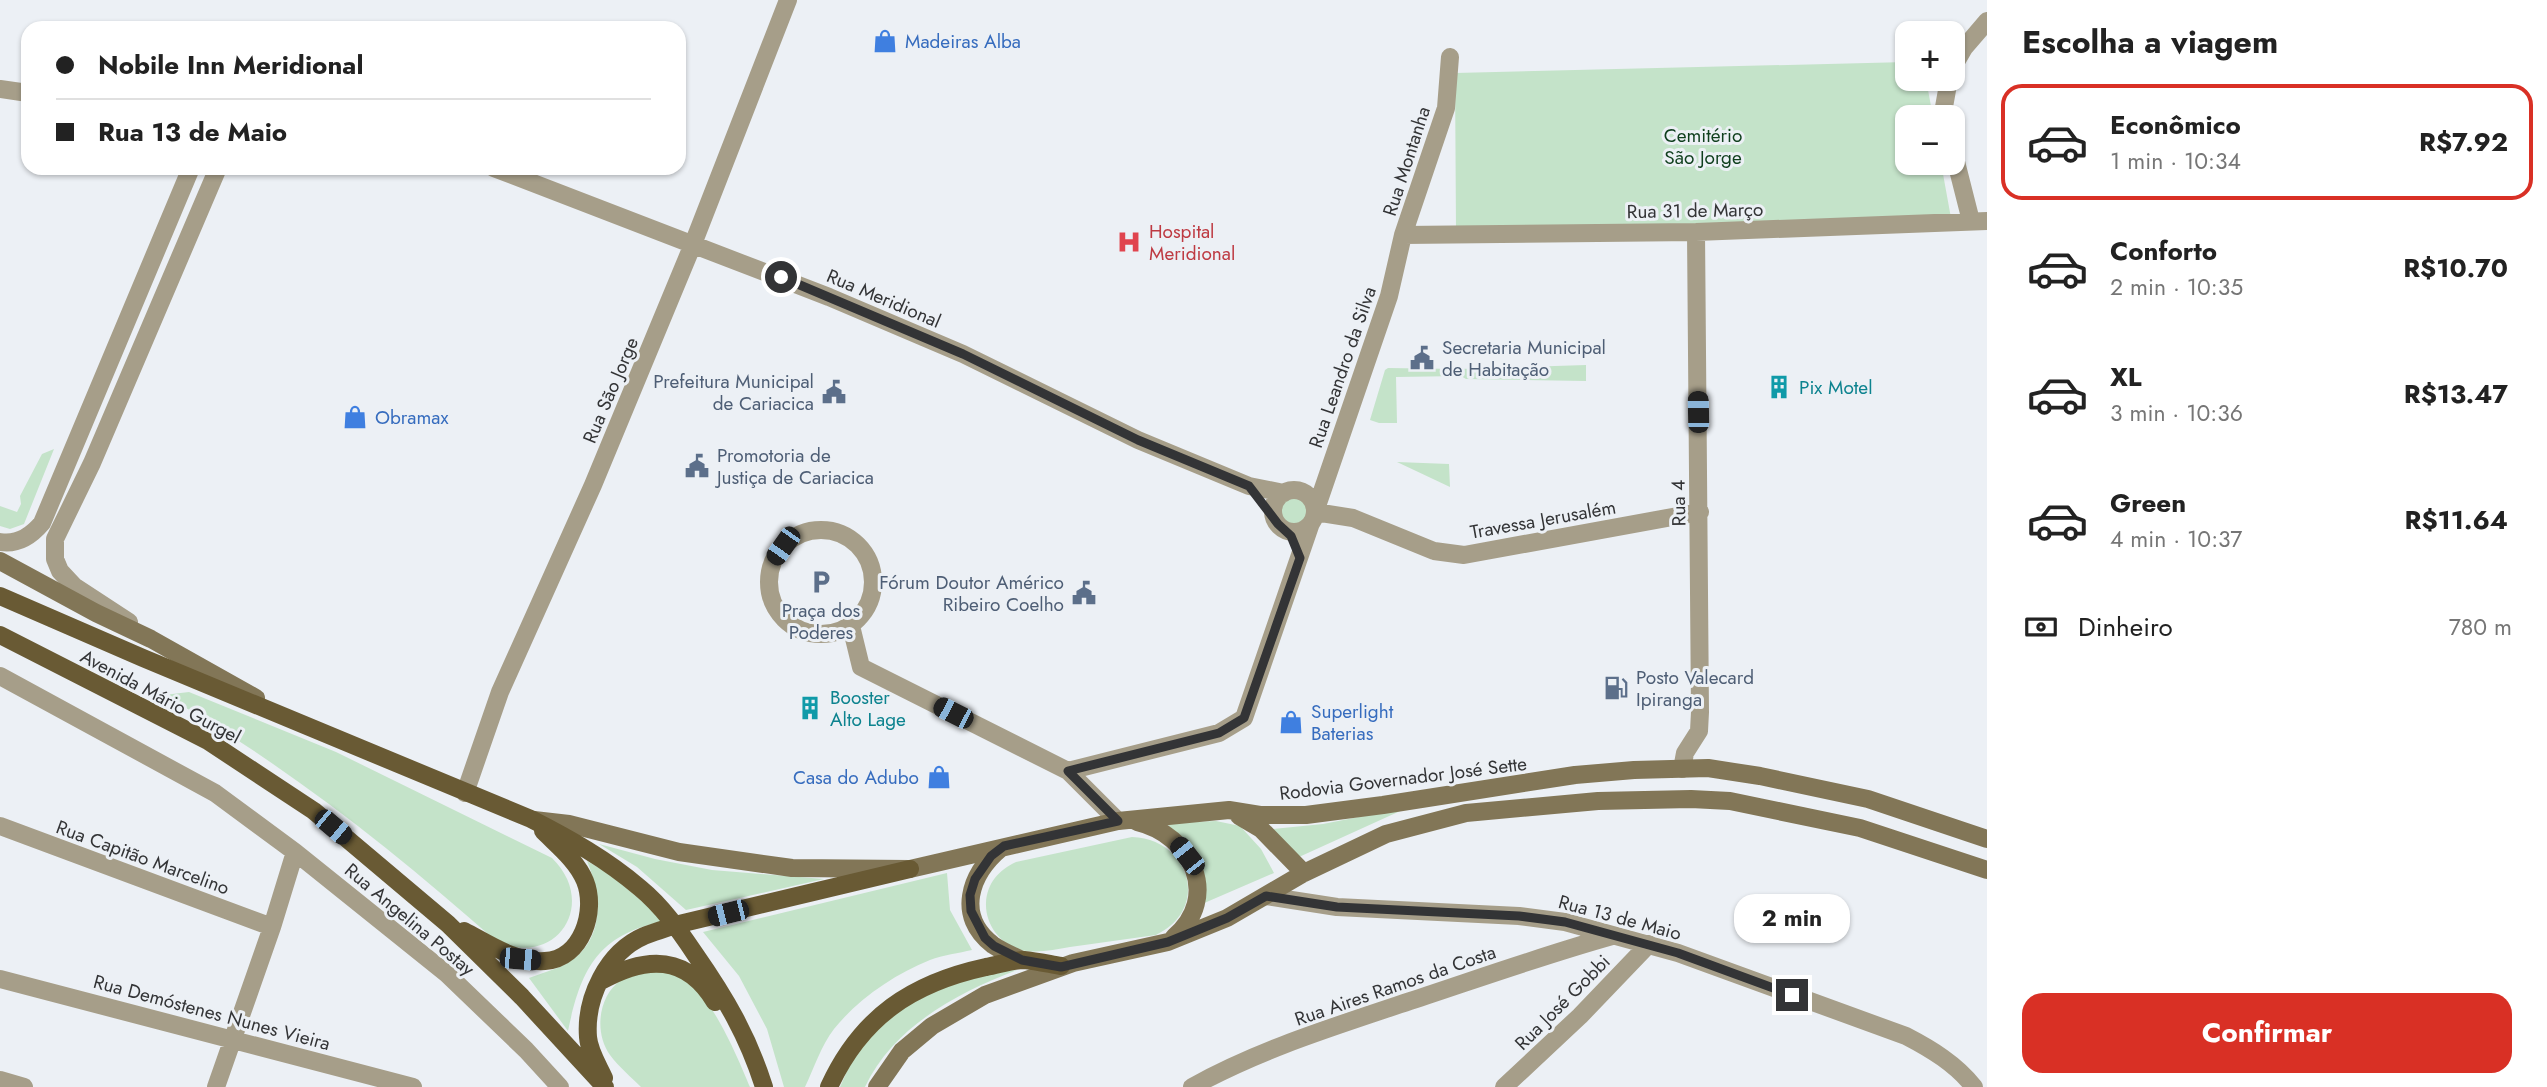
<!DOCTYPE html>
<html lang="pt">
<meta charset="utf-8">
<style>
:root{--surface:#fff;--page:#f6f6f6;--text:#222;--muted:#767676;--line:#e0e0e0;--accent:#d93025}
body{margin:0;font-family:Jost,sans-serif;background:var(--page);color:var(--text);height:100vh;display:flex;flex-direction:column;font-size:26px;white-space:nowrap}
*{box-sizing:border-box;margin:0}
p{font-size:23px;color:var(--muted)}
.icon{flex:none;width:38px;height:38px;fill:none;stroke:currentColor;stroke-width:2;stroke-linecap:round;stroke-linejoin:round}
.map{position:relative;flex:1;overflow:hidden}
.sheet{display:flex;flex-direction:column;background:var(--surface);width:560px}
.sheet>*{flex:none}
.guide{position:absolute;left:21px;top:21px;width:665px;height:154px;border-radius:21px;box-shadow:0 2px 5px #0004;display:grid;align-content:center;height:154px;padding:0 35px;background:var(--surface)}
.tools{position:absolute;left:1895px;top:21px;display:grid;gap:14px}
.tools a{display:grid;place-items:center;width:70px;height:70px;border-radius:14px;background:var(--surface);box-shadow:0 2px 5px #0004;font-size:35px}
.end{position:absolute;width:32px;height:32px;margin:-16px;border:9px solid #333436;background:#fff;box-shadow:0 0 0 4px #fff}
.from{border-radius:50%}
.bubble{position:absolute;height:49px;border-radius:21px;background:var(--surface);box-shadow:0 2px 5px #0004;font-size:23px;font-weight:700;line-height:49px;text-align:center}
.car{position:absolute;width:21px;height:42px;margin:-21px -10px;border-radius:9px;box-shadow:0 0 5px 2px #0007;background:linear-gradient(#222 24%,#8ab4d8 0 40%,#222 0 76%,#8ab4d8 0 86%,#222 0)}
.guide b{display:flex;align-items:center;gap:24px;height:66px;font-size:26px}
.guide b+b{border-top:2px solid var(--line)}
.guide i{width:18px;height:18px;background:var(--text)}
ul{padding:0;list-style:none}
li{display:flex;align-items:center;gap:21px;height:116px;margin:0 14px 10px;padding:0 21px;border:4px solid transparent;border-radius:21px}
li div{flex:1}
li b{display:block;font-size:26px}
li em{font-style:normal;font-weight:700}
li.current{border-color:var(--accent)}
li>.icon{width:63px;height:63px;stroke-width:1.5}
h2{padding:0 35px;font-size:32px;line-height:84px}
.pay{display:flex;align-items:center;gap:18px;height:77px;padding:0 35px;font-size:26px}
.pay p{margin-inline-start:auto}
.primary-button{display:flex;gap:14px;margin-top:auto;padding:14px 35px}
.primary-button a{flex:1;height:80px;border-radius:21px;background:var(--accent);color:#fff;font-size:28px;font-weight:700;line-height:80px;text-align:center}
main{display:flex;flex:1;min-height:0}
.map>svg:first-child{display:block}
.green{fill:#c4e3c9}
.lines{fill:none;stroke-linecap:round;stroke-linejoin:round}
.minor{stroke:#a69e89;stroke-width:18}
.secondary{stroke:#827657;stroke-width:18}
.primary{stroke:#695a34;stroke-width:18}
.route{stroke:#333436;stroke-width:9}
.labels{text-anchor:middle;stroke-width:6;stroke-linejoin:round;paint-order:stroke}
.shop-label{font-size:19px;fill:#366cbe;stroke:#ecf0f5;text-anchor:start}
.park-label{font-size:19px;fill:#0f3f1d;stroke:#ecf0f5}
.street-label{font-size:19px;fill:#333436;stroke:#ecf0f5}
.health-label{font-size:19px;fill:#be3a42;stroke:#ecf0f5;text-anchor:start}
.service-label{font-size:19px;fill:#4e5e75;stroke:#ecf0f5;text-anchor:start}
.culture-label{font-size:19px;fill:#0d838f;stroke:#ecf0f5;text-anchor:start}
</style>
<main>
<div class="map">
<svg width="1987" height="1087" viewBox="0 0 1987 1087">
<rect width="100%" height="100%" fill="#ecf0f5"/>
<path class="green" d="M1907,62L1908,79H1926L1933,117H1908V163H1941L1951,218L1456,230L1455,73Z
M1586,365V381L1466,379L1461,376L1396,377L1397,423H1379L1370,420L1385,370L1388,368L1458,369Z
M54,449L24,524L10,529L0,526V506L17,512L21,504L20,496L42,454Z
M1397,462L1449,464L1450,487Z
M1274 510a19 19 0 1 1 38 0a19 19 0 1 1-38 0Z
M189,692L336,752L552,858C599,904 556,969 496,941C392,849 284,764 164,695Z
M1409,807L1299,857L1273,829L1323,824Z
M1216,821L1240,826L1261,849L1274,873L1202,904L1187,843L1166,823Z
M1132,837C1190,839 1211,909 1156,935C1127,939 1099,943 1070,947C1056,949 1041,953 1027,951C1004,949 985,927 986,903C987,883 999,870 1016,862Z
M599,844L655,859L712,870L824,879L686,910L637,867Z
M587,861L611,875L665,921C598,934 581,969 568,1031L529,978C539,974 550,971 560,967C605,946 603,900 587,861Z
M947,873L950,910L972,950C959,953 943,955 930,960C895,974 858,999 834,1029C821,1046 814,1068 805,1087H784L767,1029L739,976L703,932Z
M1017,970C957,993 893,1027 865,1087H840L855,1053L888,1019L930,990L966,975Z
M641,971C651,971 665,970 675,973C708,985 737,1056 750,1087H641C631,1077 619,1067 610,1055C594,1033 598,996 621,980C627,976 635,974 641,971Z"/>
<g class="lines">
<path class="minor" d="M1450,57L1446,108L1403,235L1389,296L1315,512L1353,518L1434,551L1464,555L1700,512
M1953,67L1964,48L1987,21
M0,89L28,93
M1946,117L1944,107L1949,79
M1953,150L1971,221
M494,168L829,297L963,354L1138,440L1249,486L1284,493
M1403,235L1696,232L1987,221
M1273 511a21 21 0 1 1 42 0a21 21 0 1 1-42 0Z
M769 582a52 52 0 1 1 104 0a52 52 0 1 1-104 0Z
M0,542C17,545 31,536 42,523L191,168
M129,622L74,586L60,571L55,559V539L92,463L218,168
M851,626L861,667L1068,771L1118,821
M0,676L215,793L295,852L447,974L526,1050L560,1087
M1682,769L1685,753L1699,731L1700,712L1696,232
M1068,771L1219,733L1244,718L1311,523
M465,793L500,692L593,485L693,244L788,0
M0,826L272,927
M1266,896L1337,907L1519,916L1565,922L1678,953L1906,1036C1931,1049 1956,1064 1974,1087
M0,979L413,1087
M0,1080L24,1087
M216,1087L272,927L295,852
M1192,1087C1260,1049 1336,1026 1410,1001C1477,979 1544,955 1612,936
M1504,1087L1580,1016L1649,944"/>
<path class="secondary" d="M0,561L96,613L151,639L256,698
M1239,816L1261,829L1304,873
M534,820L569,824L679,852L792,868L910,869L1118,821L1229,810L1260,815H1306L1383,805L1575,775L1634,770L1708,768L1760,776L1868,799L1987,839
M1137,822C1192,835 1221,897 1174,937
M1001,848C970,874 955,916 993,945C1002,951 1013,956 1022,960
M877,1087L902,1051L932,1026L985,995L1073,963L1168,942L1227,918L1304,873L1386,834L1466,813L1598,801L1691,799L1730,801L1860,828L1987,870"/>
<path class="primary" d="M0,596L143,658L531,819C570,839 606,859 640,888C662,906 679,930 695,954C725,997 748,1036 764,1087
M0,635L208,741L314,811L448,924L522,997L605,1087
M464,931C489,944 516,963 545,961C582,959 597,911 585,881C577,861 558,846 543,831
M601,981C646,956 686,954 715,1002
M604,1078C598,1065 589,1051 588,1037C585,998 607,952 644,936C654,932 665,929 675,925L910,869
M829,1087C861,1017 912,983 986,967C998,965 1012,960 1024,960C1036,961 1049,964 1061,966"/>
</g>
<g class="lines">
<path class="route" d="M781,277L963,354L1138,440L1249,486L1278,524L1291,536L1300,558L1244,718L1219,733L1068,771L1118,821L1004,846L991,856L975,879L970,895L971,911L985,938L994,946L1022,960L1061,967L1168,942L1227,918L1266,896L1337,907L1519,916L1565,922L1678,953L1792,995"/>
</g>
<defs>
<g id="shop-bare" transform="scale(1.89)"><path d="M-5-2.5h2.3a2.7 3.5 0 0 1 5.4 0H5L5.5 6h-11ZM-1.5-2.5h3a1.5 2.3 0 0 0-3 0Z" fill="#3f7fe0" stroke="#ecf0f5" stroke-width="2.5" paint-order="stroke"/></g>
<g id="hospital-bare" transform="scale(1.89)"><path d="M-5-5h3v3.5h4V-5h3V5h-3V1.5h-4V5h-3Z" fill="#e0444e" stroke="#ecf0f5" stroke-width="2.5" paint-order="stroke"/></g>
<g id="civic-bare" transform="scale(1.89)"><path d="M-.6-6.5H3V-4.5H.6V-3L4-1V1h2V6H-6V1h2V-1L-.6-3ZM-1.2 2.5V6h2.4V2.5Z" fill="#5c6f8a" stroke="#ecf0f5" stroke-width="2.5" paint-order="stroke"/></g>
<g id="building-bare" transform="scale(1.89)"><path d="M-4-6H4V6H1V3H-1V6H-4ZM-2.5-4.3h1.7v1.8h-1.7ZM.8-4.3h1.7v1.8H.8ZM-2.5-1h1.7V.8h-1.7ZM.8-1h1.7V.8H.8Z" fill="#0f9aa8" stroke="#ecf0f5" stroke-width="2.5" paint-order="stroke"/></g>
<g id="parking-bare" transform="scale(1.89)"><path d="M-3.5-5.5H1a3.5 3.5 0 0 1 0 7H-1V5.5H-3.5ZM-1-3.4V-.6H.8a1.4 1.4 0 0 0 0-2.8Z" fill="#5c6f8a" stroke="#ecf0f5" stroke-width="2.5" paint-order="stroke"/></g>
<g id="fuel-bare" transform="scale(1.89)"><path d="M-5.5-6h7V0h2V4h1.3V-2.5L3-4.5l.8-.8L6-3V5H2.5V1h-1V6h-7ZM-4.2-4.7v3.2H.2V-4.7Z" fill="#5c6f8a" stroke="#ecf0f5" stroke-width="2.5" paint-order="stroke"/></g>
</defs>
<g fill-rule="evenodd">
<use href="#shop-bare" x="885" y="41"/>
<use href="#hospital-bare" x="1129" y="242"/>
<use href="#civic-bare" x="1422" y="358"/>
<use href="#building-bare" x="1779" y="387"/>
<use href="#civic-bare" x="834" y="392"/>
<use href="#shop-bare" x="355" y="417"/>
<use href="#civic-bare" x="697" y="466"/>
<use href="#parking-bare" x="821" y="582"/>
<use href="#civic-bare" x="1084" y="593"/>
<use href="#fuel-bare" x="1616" y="688"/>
<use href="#building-bare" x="810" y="708"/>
<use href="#shop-bare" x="1291" y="722"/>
<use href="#shop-bare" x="939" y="777"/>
</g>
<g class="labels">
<g class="shop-label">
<text x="905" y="48">Madeiras Alba</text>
<text x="375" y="424">Obramax</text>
<text x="1311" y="718">Superlight<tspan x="1311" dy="22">Baterias</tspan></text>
<text x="919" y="784" text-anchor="end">Casa do Adubo</text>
</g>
<g class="park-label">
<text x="1703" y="142">Cemitério<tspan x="1703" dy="22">São Jorge</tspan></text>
</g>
<g class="street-label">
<text transform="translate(1406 161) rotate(-72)" y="7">Rua Montanha</text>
<text transform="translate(1695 210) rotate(-1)" y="7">Rua 31 de Março</text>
<text transform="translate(884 298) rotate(23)" y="7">Rua Meridional</text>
<text transform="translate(1342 367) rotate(-71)" y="7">Rua Leandro da Silva</text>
<text transform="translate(610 390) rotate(-67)" y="7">Rua São Jorge</text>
<text transform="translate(1678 503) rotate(-91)" y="7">Rua 4</text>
<text transform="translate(1543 519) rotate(-10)" y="7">Travessa Jerusalém</text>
<text transform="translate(161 696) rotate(28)" y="7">Avenida Mário Gurgel</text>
<text transform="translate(1403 778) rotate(-7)" y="7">Rodovia Governador José Sette</text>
<text transform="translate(143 857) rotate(20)" y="7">Rua Capitão Marcelino</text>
<text transform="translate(1620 917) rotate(15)" y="7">Rua 13 de Maio</text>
<text transform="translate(410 919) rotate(40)" y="7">Rua Angelina Postay</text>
<text transform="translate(1395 985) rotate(-19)" y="7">Rua Aires Ramos da Costa</text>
<text transform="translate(1562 1002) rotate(-45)" y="7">Rua José Gobbi</text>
<text transform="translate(212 1012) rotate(15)" y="7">Rua Demóstenes Nunes Vieira</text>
</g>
<g class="health-label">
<text x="1149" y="238">Hospital<tspan x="1149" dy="22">Meridional</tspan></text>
</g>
<g class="service-label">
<text x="1442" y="354">Secretaria Municipal<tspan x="1442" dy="22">de Habitação</tspan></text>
<text x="814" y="388" text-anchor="end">Prefeitura Municipal<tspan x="814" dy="22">de Cariacica</tspan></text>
<text x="717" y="462">Promotoria de<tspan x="717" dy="22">Justiça de Cariacica</tspan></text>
<text x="1064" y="589" text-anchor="end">Fórum Doutor Américo<tspan x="1064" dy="22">Ribeiro Coelho</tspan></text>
<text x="821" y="617" text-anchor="middle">Praça dos<tspan x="821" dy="22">Poderes</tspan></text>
<text x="1636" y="684">Posto Valecard<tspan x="1636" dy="22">Ipiranga</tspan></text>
</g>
<g class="culture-label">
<text x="1799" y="394">Pix Motel</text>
<text x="830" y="704">Booster<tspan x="830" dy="22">Alto Lage</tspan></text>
</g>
</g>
</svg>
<div class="tools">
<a>+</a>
<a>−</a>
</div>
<i class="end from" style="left:781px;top:277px"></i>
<i class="end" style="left:1792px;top:995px"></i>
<div class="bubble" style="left:1734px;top:894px;width:116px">2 min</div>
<i class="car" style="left:1698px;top:412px;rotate:359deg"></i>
<i class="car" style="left:783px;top:546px;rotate:215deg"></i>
<i class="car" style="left:953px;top:713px;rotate:297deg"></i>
<i class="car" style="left:333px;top:827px;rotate:130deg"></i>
<i class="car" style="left:1187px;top:856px;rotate:322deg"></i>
<i class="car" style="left:728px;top:913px;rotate:256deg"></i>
<i class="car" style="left:520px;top:959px;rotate:95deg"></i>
<div class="guide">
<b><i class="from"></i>Nobile Inn Meridional</b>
<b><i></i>Rua 13 de Maio</b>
</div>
</div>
<section class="sheet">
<h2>Escolha a viagem</h2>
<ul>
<li class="current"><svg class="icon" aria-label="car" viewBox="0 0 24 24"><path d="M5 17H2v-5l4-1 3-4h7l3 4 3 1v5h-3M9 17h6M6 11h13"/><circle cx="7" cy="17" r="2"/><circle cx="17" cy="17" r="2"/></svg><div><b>Econômico</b><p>1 min · 10:34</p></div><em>R$7.92</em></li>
<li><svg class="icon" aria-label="car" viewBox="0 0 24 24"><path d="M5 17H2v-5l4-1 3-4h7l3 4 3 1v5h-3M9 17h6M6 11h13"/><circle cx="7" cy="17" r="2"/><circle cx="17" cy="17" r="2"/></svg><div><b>Conforto</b><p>2 min · 10:35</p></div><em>R$10.70</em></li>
<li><svg class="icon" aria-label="car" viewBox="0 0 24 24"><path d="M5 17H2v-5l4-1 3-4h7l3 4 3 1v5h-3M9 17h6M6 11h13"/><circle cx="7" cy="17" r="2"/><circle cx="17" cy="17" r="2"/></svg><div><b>XL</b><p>3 min · 10:36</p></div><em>R$13.47</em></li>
<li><svg class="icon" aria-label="car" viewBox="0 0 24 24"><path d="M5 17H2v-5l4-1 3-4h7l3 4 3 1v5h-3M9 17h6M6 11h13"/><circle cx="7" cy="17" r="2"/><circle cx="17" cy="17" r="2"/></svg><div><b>Green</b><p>4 min · 10:37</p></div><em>R$11.64</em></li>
</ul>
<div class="pay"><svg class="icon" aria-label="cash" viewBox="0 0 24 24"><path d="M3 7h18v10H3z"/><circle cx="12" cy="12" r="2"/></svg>Dinheiro<p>780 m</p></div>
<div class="primary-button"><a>Confirmar</a></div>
</section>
</main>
